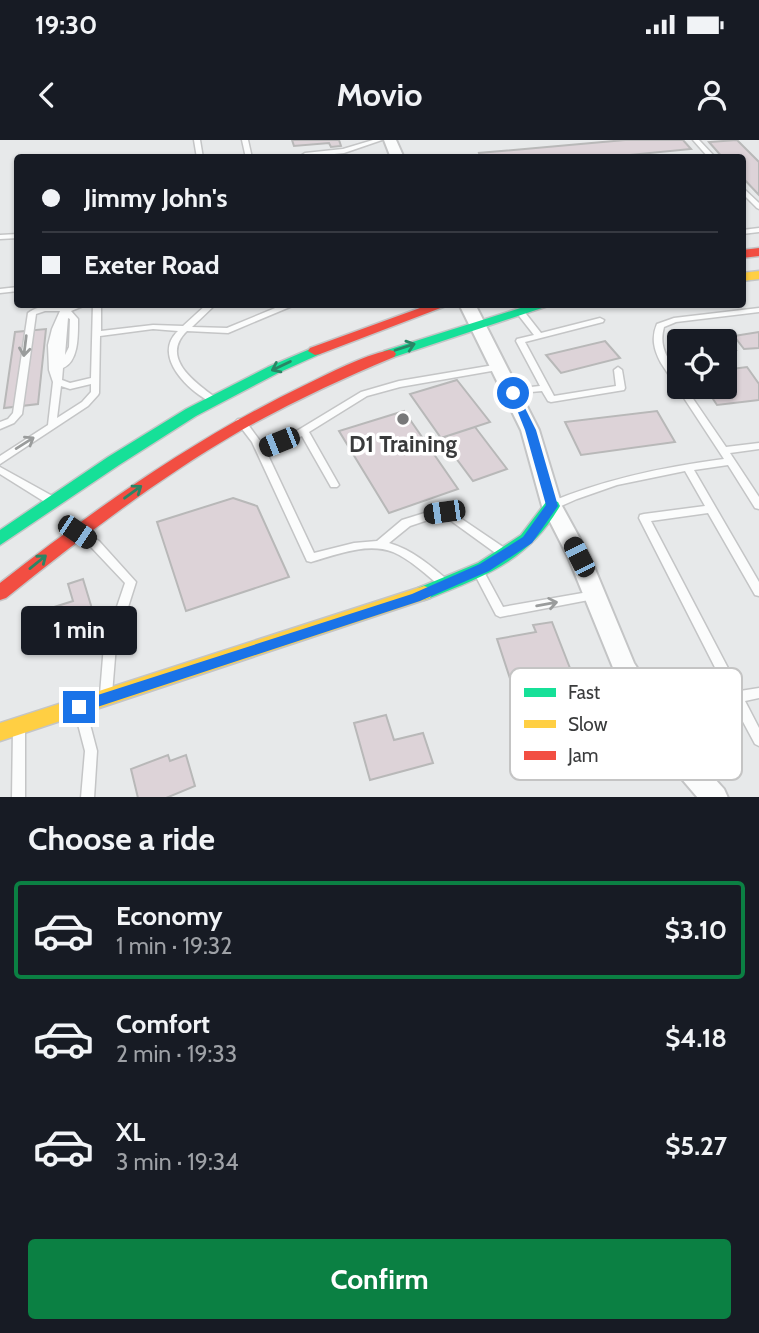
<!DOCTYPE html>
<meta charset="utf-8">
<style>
:root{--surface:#171b24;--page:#242831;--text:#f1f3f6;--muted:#9ea1a6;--line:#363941;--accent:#0b8043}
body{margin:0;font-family:Cabin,sans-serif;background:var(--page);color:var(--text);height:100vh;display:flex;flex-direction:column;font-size:26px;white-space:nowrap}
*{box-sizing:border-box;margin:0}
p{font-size:23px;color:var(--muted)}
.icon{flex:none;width:38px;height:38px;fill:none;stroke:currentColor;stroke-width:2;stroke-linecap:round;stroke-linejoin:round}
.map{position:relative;height:657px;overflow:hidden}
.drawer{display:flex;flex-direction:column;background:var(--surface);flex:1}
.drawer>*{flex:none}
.hud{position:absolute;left:14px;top:14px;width:732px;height:154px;border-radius:7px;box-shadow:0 2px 5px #0004;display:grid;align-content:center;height:154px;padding:0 28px;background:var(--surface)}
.controls{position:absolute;left:667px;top:189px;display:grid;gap:14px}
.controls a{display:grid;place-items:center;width:70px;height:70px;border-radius:7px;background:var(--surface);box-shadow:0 2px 5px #0004;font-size:35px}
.end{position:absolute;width:32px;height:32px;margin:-16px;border:9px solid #1a73e8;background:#fff;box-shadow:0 0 0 4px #fff}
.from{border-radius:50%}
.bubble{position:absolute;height:49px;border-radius:7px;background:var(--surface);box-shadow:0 2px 5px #0004;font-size:23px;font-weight:800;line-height:49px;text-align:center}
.car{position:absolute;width:21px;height:42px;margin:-21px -10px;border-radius:9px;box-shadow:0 0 5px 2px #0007;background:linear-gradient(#222 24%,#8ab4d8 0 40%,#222 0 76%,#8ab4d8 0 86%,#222 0)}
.hud b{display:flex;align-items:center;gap:24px;height:66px;font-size:26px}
.hud b+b{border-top:2px solid var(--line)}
.hud i{width:18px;height:18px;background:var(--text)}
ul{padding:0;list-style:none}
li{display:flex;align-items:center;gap:21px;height:98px;margin:0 14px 10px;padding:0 14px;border:4px solid transparent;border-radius:7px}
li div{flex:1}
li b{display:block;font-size:26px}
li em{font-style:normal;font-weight:800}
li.active{border-color:var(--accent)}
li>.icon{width:63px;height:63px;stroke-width:1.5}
h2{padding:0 28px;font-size:32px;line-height:84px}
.cta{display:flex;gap:14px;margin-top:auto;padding:14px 28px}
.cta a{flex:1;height:80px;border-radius:7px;background:var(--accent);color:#fff;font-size:28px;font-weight:800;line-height:80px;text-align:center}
.status{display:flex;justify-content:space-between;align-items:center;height:49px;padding:0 35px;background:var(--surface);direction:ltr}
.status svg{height:19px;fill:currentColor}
header{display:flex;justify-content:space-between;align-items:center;height:91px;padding:0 28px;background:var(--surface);font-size:32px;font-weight:800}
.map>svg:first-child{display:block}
.building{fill:#ddd3d8;stroke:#b8b8b8;stroke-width:2}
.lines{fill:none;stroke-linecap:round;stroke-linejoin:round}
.lane-casing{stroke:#c4c5c6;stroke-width:3}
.street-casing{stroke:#c4c5c6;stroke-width:4}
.fast-casing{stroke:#c4c5c6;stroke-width:3}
.slow-casing{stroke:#c4c5c6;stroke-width:3}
.jam-casing{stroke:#c4c5c6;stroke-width:3}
.lane{fill:#fbfcfc;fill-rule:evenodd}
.street{fill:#fbfcfc;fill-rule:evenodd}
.fast{fill:#16e098;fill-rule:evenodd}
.slow{fill:#ffcf43;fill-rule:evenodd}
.jam{fill:#f24e42;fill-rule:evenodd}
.oneway{stroke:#9a9c9c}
.oneway2{stroke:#2a8565}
.route{fill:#1a73e8}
.poi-dot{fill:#777879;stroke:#fff;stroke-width:2.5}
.labels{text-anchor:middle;stroke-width:7;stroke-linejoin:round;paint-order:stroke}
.poi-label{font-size:23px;font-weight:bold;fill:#3a3b3c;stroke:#fff}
.key{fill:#fff;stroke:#c4c4c4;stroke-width:2}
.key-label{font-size:19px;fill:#3a3b3c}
</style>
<div class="status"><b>19:30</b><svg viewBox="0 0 49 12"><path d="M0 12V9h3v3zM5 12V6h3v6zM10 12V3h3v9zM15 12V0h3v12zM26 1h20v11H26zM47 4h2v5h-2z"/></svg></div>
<header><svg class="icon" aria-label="back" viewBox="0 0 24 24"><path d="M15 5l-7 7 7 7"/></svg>Movio<svg class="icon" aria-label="person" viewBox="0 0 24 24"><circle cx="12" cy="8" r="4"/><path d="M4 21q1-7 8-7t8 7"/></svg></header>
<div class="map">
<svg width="759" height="658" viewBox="0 0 759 658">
<rect width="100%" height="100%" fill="#e7e9ea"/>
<path class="building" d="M292,0H339L341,6L331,7L329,3L294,6Z
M625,0H683L691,9L599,18H481L479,13Z
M737,0L759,22V55L742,37V18H723L709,2Z
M46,189L38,264L4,268L15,192Z
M759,192V208L744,209L734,196Z
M725,196L736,210L724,212V201H686Z
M605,201L620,218L561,233L546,215Z
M747,227L759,244V260L717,265L705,247H724V230Z
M457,240L490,282L441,298L410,254Z
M404,271L458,349L389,373L339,291Z
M657,271L675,302L581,315L565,282Z
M475,287L507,329L473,341L441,298Z
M233,358L257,366L289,437L186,471L157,382Z
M83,439L93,472L33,492L29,475L73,461L68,444Z
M552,482L582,559L520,569L497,499L536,492L533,485Z
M386,575L394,600L423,593L433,623L370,640L354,583Z
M168,615L170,621L186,615L195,646L166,658H138L131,629Z"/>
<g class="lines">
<g class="lane-casing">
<path id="lane" d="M194,0H200L203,18H197Z
M242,0H248L252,18H246Z
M373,0H382L344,13L305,17L302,15L305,13L343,9Z
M693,0H699L716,18H709Z
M742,47L759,63V69L757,68L742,53Z
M759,88V92L742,94V90Z
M18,94V98L0,99V95Z
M18,147V151L0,153V149Z
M74,164H88L71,171L78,179C78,195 79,221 63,228L62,240L70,243L91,238L93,164H101V191L153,185L183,186L207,164H216L192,187L227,188L285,164H297L228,193L187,191C159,218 196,243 216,258L217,260L213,263C190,253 151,216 178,191L153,189L100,196L99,253L98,255L88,266L0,324V316L48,285L53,242L49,230L48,205L52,189L60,171H45L36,174L22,274L14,283L0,289V282L8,279L13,273L28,173C42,162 58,170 74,164ZM68,178L70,179L69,207L65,215ZM91,244V252L82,262L57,278L61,246L70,249Z
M759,168V172L676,182L664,187C656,216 679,224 679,247H685L726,307L759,303V309L730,313L759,357V369L755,368L728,325L694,330L759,442V456L755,455L708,373L651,381L740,551L759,548V558L745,561L759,588V606L755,604L733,563L652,576L648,575L646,571L648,567L652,566L728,553L639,378L640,375L644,374L705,366L685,331L617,345L577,359L552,370L548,369L547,366L548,363C605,339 663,327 724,319L661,223C654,210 651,198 657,184L674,178Z
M517,170H523L541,193L600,178L604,180L603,182L525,202L554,256L616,246L614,230L618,227L622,230L625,248L624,250L551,262L548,261L542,251L509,254L508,252L509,250L512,249L540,246L516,201L517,199L534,195L516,172Z
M500,224L504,227L503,229L400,247L367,256L309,292L339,345L337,347H331L302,296L266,311L314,413L354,403L377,401L402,380L444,367L509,411L510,414L509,417H501L443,375L410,386L389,403C413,410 431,426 450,442L451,445L450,448L446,449L442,448C427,435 411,420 393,412C367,402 336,415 311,422L307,421L252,302L236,281L238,279H244L263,305L295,292L361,252L399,241Z
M0,327L56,358L57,361L56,364H48L0,334Z
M79,389L99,401L136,442L116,505L112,554L110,558L106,559L102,558L100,554L104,505L125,443L91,407L75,396L74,393L75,390Z
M478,427L482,428L503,467L594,451L598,452L599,455L598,458L594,459L500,477L496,475L473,431L474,428Z
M80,564L84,565L86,569L97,611L94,658H81L85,611L74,569L76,565Z
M19,582L23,584L25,588V658H12L13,588L15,584Z"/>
</g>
<g class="street-casing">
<path id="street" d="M384,0H396L404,18H391Z
M459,164H475L539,290L562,366L590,417L634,523L693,615L724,649L728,658H698L675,631L616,535L568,417L542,366L521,290Z"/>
</g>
<g class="fast-casing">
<path id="fast" d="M533,164H554L394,217H384L382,214L384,211Z
M315,207L322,211L320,214L278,233L196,276L119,325L0,405V390L108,317L186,269L268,227Z
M552,360L558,362L560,366C528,421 486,435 430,458L424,460L418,458L415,453L418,448L478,423L521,395L546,362Z"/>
</g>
<g class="slow-casing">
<path id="slow" d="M759,131V139L742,141V133Z
M424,446L430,448L433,453L430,458L0,601V583Z"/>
</g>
<g class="jam-casing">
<path id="jam" d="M759,108V116L742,118V110Z
M431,164H451L320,214L315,215L308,211L310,208Z
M389,210L394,211L396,214L394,217C341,239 290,263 240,291C157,339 81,398 6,458L0,460V443C96,368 195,298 305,245C332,232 360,217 389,210Z"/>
</g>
<use href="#lane" class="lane"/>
<use href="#street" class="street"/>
<use href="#fast" class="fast"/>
<use href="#slow" class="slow"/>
<use href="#jam" class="jam"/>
</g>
<defs><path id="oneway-shaft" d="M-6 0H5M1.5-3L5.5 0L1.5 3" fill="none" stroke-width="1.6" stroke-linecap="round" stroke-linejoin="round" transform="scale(1.75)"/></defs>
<g class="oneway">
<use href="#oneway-shaft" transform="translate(25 206) rotate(97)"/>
<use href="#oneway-shaft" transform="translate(25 303) rotate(-32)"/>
<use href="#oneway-shaft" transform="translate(547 464) rotate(-10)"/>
</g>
<g class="oneway2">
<use href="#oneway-shaft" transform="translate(405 207) rotate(-18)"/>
<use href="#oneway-shaft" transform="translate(281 226) rotate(154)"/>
<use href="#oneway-shaft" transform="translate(133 352) rotate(-36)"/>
<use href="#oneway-shaft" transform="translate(38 422) rotate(-39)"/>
</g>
<path class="route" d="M509,250H516L536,290L558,366L532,403L489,431L420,461L79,573L74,571L72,567L79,561L412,454L480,424L523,397L546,365L525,290Z"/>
<circle class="poi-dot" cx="403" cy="279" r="7"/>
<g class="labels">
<g class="poi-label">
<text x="403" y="312">D1 Training</text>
</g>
</g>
<rect x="510" y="528" width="232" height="112" rx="10" class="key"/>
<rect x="524" y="548" width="32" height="9" fill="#16e098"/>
<rect x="524" y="580" width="32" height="8" fill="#ffcf43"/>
<rect x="524" y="611" width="32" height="9" fill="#f24e42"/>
<g class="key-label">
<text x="568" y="559">Fast</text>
<text x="568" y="591">Slow</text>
<text x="568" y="622">Jam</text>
</g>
</svg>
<div class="controls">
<a><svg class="icon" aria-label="locate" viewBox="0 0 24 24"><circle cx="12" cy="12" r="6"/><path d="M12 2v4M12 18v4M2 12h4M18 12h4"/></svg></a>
</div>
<i class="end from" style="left:513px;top:253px"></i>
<i class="end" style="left:79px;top:567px"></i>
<div class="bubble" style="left:21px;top:466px;width:116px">1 min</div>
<i class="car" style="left:279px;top:302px;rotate:248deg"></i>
<i class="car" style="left:444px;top:372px;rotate:262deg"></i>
<i class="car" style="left:77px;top:392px;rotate:124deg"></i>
<i class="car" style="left:579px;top:417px;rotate:333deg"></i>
<div class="hud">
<b><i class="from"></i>Jimmy John's</b>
<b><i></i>Exeter Road</b>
</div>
</div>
<section class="drawer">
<h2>Choose a ride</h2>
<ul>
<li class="active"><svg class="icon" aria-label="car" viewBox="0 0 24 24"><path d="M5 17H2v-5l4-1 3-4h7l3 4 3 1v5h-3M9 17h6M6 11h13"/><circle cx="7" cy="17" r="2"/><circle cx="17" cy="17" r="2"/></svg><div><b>Economy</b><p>1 min · 19:32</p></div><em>$3.10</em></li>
<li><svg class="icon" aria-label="car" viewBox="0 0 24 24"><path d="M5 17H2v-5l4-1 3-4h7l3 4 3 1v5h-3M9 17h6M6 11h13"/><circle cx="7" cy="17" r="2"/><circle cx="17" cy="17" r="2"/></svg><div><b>Comfort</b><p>2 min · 19:33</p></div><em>$4.18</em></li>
<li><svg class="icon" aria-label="car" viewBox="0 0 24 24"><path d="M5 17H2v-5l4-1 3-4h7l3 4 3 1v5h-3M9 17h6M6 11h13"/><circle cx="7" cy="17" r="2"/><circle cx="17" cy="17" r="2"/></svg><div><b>XL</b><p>3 min · 19:34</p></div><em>$5.27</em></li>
</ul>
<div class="cta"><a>Confirm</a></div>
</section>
